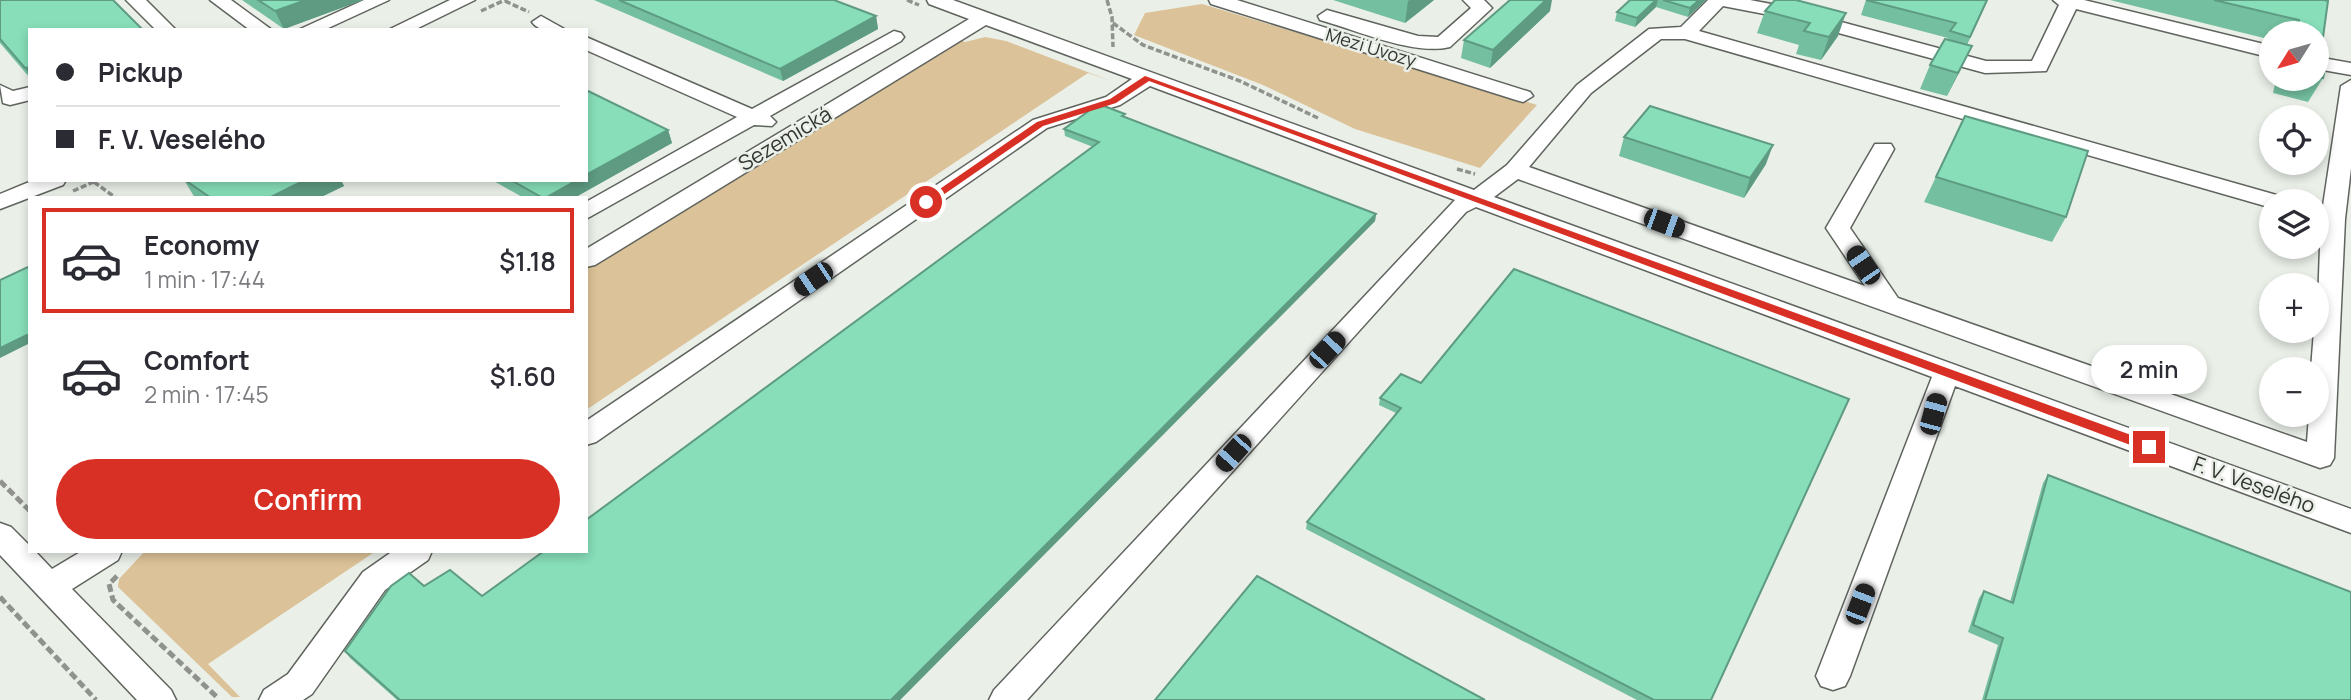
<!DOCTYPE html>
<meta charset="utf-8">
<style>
:root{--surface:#fff;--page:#f2f2f3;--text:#2b2b33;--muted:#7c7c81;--line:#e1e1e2;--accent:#d93025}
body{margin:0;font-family:Manrope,sans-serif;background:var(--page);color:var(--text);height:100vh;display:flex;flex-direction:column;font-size:26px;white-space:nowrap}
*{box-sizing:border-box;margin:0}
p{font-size:23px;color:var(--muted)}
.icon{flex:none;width:38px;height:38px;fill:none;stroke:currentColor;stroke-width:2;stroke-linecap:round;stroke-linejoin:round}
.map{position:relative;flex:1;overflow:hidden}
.details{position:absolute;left:28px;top:196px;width:560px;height:357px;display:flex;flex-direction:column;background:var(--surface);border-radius:0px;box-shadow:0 4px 10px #0003}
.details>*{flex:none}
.banner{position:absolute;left:28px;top:28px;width:560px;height:154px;border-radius:0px;box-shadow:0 4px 10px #0003;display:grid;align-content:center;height:154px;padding:0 28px;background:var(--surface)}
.needle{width:46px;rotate:233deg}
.controls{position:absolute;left:2259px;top:21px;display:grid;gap:14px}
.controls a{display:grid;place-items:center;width:70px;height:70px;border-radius:50%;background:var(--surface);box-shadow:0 4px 10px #0003;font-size:35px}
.end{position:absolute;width:32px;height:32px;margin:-16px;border:9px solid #d93025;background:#fff;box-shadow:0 0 0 4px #fff}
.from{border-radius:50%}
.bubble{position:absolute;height:49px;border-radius:24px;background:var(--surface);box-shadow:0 4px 10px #0003;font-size:23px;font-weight:600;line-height:49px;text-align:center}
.car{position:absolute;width:21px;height:42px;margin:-21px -10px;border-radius:9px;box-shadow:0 0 5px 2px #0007;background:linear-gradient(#222 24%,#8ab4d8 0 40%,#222 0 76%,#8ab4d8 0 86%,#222 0)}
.banner b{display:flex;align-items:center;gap:24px;height:66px;font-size:26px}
.banner b+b{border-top:2px solid var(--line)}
.banner i{width:18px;height:18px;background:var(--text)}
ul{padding:12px 0 0;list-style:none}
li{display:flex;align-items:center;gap:21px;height:105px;margin:0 14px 10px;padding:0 14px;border:4px solid transparent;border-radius:0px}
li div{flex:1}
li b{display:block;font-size:26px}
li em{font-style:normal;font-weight:600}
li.on{border-color:var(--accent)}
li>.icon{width:63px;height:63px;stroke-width:1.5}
.primary-button{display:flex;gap:14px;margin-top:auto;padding:14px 28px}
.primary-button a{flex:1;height:80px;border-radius:42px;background:var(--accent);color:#fff;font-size:28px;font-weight:600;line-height:80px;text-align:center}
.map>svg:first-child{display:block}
.green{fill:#dcc298}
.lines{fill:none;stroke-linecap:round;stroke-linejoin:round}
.minor-casing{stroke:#60645e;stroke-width:3}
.path-far1{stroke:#8f928d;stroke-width:3.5;stroke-dasharray:6 2.5;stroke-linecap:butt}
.path{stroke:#8f928d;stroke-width:5;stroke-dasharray:8 3.5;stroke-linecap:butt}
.minor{fill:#fff;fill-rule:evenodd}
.wall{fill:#74bf9f}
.shaded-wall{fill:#5e9b82}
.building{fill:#87deb9;stroke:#5e9b82;stroke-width:2}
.route{fill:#d93025}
.labels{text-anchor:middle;stroke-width:5;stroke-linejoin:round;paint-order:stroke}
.far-street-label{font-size:18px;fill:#333532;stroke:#eaefe8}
.street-label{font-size:21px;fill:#333532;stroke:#eaefe8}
</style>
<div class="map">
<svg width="2351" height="700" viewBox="0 0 2351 700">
<rect width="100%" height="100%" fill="#eaefe8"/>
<path class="green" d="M1202,4L1537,105L1480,168L1355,129L1263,85L1134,35L1145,13Z
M985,37L1006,41L1111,81L1088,73L586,410V269L960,40L965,42Z
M145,551H376L208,664L240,697H232L118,587L119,579Z"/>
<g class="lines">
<g class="minor-casing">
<path id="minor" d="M126,0H146L176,30H156Z
M210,0H231L272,30H250Z
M364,0H389L324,30H298Z
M450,0H475L414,30H388Z
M927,0H953L1474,190L1507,165L1577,85L1649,29L1681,27L1708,0H1750L1782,6L1986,61H2032L2059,5L2053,0H2084L2272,46V58L2076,9L2046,71L1985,73L1780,17L1723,6L1699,31L2280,196L2283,201H2272V208L1685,39H1661L1591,93L1529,167L1865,286L1826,228L1875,144H1891L1894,149L1850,228L1898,298L2307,442L2309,415H2317V369H2311L2314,331H2317L2321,219L2341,86L2351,80V168L2345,219L2334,458L2330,465L2320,468L1518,179L1494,197L2351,509V533L1955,386L1850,676L1845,686L1833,690L1821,686L1816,676L1932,377L1476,207L1466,212L1027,700H989L994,690L1455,200L1150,86L1120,105L1047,128L596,442L586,445V421L1033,120L1106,97L1132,79L986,25L595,265L586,267V249L969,19L929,4Z
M1209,0H1237L1530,92L1533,96L1523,102L1516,100L1211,4Z
M1463,0H1484L1492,8L1450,47C1414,56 1356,30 1320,20L1318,16L1327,10L1418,36L1438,37L1471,8Z
M541,16L566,30C554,30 540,33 532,22Z
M894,31L901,33L904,37L901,41L770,116L776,122L772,126L754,125L586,219V202L737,117L586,50V37L752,109Z
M2317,57L2351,63V75L2317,69Z
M0,85L13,91L30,87V100L10,105L3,103Z
M34,180H66L63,185L0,209V194Z
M0,523L11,527L30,546V551H35L52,569L82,551H122L118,560L72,589L171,690L176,700H137L0,555Z
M393,551H432L428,560L385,590L312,694L303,700H259L264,690L288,674L363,572Z"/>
</g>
<path class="path-far1" d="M907,0L919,5
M1107,0L1112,17L1113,47
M505,1L529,12
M481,11L505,0
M1113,23L1143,45L1240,81L1320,119
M1457,169L1475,174
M94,182L116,198
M73,191L98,180"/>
<path class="path" d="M0,481L30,511
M117,576L109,584L113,600L218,698
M0,597L96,700"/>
<use href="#minor" class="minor"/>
</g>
<path class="wall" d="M0,0L30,30V78L0,43Z
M242,0H363L284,29Z
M594,0H834L876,16L878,29L783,81Z
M1333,0H1434L1405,23Z
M1630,0H1706L1688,17L1656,7L1635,27L1615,21L1617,12Z
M1775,0L1838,36L1821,60L1796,54L1799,45L1757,33L1765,11Z
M1866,0H1988L1967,45L1972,46L1947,96L1920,89L1930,65L1948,38L1861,15Z
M2110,0H2324L2320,59L2323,78L2308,102L2273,93L2276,79H2317V33H2272V40Z
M1550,11L1490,68L1461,58L1464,40Z
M1965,116L2066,217L2052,242L1924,202Z
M1125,118L1376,214L1375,221L900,700H397L350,658L345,651L424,586L482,596L1093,147L1065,136L1064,129Z
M668,130L672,143L574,198H524L492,180H586Z
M1624,137L1766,164L1744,198L1619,156Z
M184,180H341L344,186L319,198H195Z
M1401,374L1711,700H1637L1306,529L1307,522L1396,413L1379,405L1380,398Z
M2048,475L2351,700H1982L1998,645L1968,632L1979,598L1984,591L2010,602L2043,483Z"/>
<path class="shaded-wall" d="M306,0H363L284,29L275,11Z
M1410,0H1434L1405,23L1408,1Z
M1546,0H1552L1550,11L1490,68L1493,50Z
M1656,0H1658L1656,7L1635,27L1637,18Z
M1699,0H1706L1688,17L1690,8Z
M1846,13L1838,36L1821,60L1829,37Z
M876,16L878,29L783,81L780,69Z
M1972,46L1961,69L1947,96L1958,73Z
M30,67V76L25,68Z
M668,130L672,143L574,198H545L577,180H586V175Z
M1773,145L1766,164L1744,198L1750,178Z
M305,180H341L344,186L319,198H269Z
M1376,214L1375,221L900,700H891Z
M27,335L30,338V343L0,358V348Z"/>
<path class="building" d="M0,0H113L143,30H30V67L25,68L0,39Z
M258,0H306L275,11Z
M619,0H834L876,16L780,69Z
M1510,0H1546L1493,50L1464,40Z
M1630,0H1656L1637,18L1617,12Z
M1663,0H1699L1690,8Z
M1775,0H1796L1846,13L1829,37L1804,31L1810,23L1765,11Z
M1866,0H1987L1970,37L1950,31L1956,23Z
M2214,0H2324L2328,1L2320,59L2327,60L2323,78L2317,77V33H2296L2299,20Z
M1945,39L1972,46L1958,73L1930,65Z
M586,90L668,130L586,175Z
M1104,106L1125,114L1122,116L1376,214L891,700H400L345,651L391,586L409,573L424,586L450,570L482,596L544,551H586V520L1099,142L1064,129L1090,110Z
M1650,106L1773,145L1750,178L1624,137Z
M1965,116L2088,151L2066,217L1936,177Z
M185,180H305L269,198H211Z
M511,180H577L545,198H543Z
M30,266V337L27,335L0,348V280Z
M1514,269L1849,399L1711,700H1654L1307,522L1401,408L1380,398L1401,374L1421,383Z
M2048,475L2351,592V700H1985L2003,638L1973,625L1984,591L2013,603Z
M1257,576L1485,700H1155Z"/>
<path class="route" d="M1145,76L2153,443L2155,447L2149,451L2144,450L1149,81L1116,103L1043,126L930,204L921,202L1037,122L1110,99Z"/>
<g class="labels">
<g class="far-street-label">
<text transform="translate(1371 48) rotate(17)" y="6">Mezi Úvozy</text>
</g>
<g class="street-label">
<text transform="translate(785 139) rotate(-31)" y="7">Sezemická</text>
<text transform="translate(2254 485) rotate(20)" y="7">F. V. Veselého</text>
</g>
</g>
</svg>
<div class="controls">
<a><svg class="needle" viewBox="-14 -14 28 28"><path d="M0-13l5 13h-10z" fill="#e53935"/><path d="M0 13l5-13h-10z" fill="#7c7c81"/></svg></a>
<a><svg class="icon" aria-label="locate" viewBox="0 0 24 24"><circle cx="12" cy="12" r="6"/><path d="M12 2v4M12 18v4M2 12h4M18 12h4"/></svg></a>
<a><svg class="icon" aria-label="layers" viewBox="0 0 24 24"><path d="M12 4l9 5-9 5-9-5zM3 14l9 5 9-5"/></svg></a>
<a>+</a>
<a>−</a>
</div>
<i class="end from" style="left:926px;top:202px"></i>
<i class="end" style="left:2149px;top:447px"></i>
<div class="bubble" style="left:2091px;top:345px;width:116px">2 min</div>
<i class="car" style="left:1664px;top:223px;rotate:110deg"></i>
<i class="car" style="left:1863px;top:265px;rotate:326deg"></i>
<i class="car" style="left:813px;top:279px;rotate:236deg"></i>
<i class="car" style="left:1327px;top:350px;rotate:43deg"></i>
<i class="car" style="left:1933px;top:414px;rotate:15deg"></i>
<i class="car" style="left:1233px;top:453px;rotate:222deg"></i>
<i class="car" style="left:1860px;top:604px;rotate:21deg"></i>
<div class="banner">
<b><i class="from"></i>Pickup</b>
<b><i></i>F. V. Veselého</b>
</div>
<section class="details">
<ul>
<li class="on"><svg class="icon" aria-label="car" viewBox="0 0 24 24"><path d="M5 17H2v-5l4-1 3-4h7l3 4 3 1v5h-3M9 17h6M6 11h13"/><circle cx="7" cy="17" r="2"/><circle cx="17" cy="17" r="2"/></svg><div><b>Economy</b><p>1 min · 17:44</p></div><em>$1.18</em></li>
<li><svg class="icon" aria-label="car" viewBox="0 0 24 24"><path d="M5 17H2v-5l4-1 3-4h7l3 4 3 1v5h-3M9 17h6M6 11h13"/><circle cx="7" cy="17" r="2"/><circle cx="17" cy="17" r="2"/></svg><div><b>Comfort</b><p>2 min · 17:45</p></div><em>$1.60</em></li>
</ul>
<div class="primary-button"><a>Confirm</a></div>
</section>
</div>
